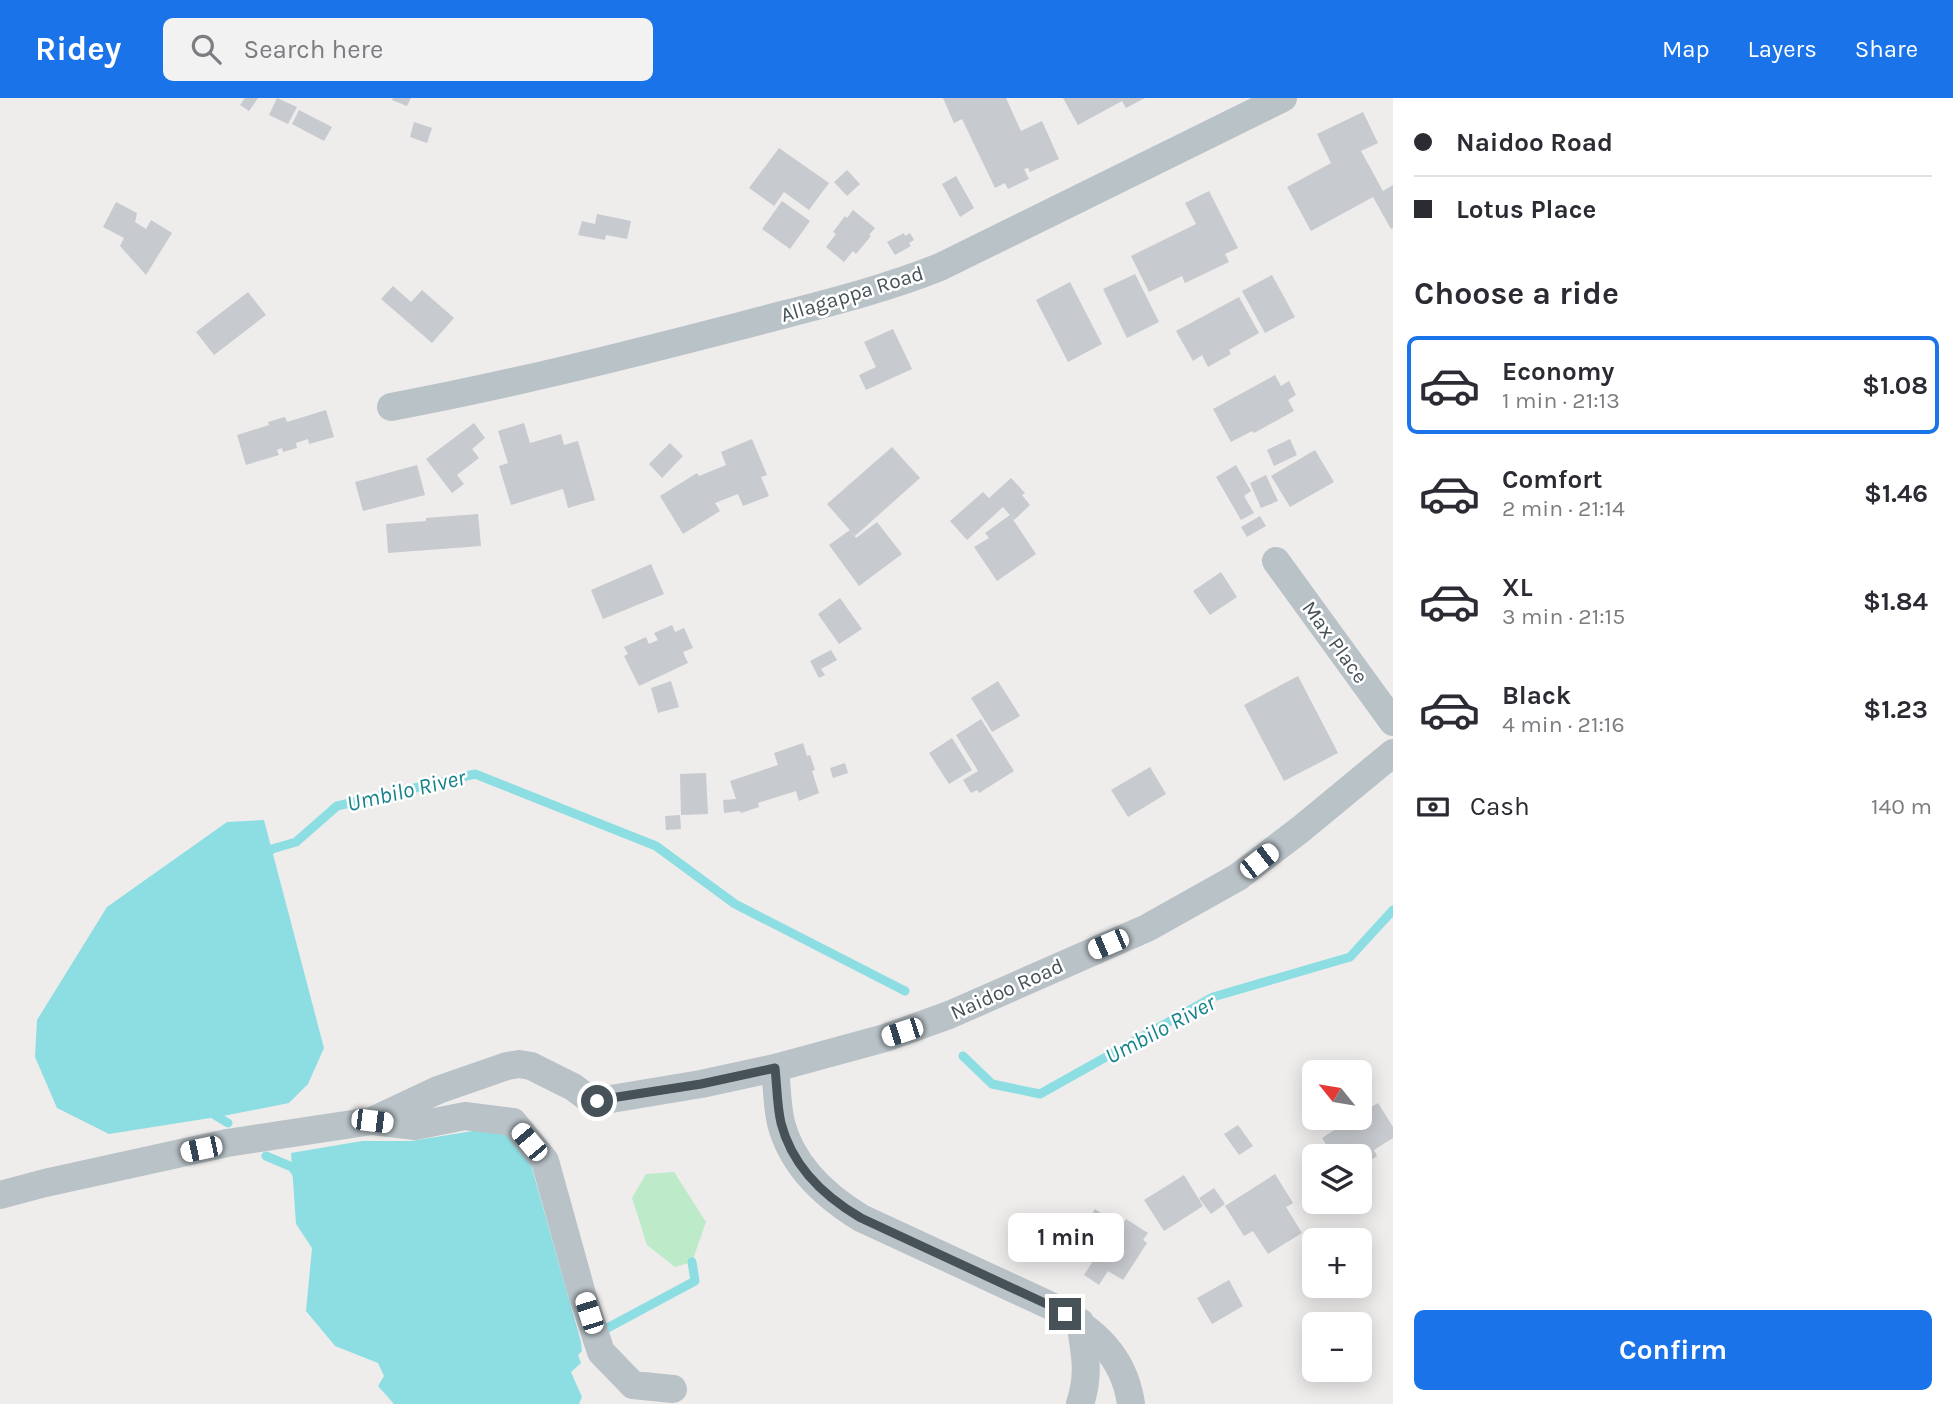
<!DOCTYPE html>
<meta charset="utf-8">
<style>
:root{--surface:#fff;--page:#f2f2f3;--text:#2b2b33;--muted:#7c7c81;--line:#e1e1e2;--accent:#1a73e8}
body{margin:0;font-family:Karla,sans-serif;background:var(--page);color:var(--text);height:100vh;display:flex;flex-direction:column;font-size:26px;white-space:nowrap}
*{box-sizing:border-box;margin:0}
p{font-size:23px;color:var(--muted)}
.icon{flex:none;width:38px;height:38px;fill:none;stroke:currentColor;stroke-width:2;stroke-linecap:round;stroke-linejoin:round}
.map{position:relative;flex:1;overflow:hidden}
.details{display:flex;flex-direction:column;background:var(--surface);width:560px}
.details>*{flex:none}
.hud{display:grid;align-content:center;height:154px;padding:0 21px;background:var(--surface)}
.needle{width:46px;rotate:300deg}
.fabs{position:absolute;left:1302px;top:962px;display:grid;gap:14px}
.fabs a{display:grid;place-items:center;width:70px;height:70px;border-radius:10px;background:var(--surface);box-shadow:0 4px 18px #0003;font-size:35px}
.end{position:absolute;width:32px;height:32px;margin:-16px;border:9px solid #465257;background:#fff;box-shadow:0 0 0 4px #fff}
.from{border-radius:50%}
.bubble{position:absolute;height:49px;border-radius:10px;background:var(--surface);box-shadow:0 4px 18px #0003;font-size:23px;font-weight:700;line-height:49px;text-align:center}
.car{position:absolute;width:21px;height:42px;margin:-21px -10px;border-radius:9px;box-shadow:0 0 5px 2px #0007;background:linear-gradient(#fff 24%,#345 0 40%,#fff 0 76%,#345 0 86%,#fff 0)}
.hud b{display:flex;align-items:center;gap:24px;height:66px;font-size:26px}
.hud b+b{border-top:2px solid var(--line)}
.hud i{width:18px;height:18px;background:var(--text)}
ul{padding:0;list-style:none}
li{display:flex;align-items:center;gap:21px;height:98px;margin:0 14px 10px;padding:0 7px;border:4px solid transparent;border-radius:10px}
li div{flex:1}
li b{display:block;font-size:26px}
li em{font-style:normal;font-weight:700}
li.selected{border-color:var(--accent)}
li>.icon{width:63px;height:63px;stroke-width:1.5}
h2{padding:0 21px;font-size:32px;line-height:84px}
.pay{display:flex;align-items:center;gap:18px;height:77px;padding:0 21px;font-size:26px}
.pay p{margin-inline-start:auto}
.action{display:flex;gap:14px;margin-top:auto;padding:14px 21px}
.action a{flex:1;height:80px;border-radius:10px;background:var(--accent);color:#fff;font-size:28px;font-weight:700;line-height:80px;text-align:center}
header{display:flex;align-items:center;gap:42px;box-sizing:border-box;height:98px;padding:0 35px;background:var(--accent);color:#fff}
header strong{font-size:33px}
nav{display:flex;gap:38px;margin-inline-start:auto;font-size:24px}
.search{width:490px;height:63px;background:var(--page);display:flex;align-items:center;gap:18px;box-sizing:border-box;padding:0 24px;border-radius:10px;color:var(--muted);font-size:26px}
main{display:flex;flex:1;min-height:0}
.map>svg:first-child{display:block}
.green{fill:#bdeac8}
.water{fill:#8ddee3}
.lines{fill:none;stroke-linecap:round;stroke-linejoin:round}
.stream{stroke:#8ddee3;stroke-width:9}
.building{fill:#c7cace}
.minor{stroke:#b8c2c7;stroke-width:28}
.route{stroke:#465257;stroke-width:9}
.labels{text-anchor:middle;stroke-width:5;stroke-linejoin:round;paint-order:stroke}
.street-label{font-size:21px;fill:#465257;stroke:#fff}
.water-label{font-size:23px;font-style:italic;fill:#17838b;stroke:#fff}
</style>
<header>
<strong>Ridey</strong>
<div class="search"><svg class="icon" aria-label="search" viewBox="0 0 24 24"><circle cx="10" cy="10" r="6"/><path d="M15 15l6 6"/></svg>Search here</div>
<nav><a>Map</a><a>Layers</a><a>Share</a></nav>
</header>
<main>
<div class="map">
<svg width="1393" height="1306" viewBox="0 0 1393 1306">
<rect width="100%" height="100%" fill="#efecec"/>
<path class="green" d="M674,1074L706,1124L692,1164L675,1169L647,1147L632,1100L646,1076Z"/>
<path class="water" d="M264,722L324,950L308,986L289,1005L223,1018L109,1036L57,1010L35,959L37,922L107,809L227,724Z
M485,1031L509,1037L526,1049L581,1244L582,1253L578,1257L581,1265L571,1274L582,1299L579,1306H394L378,1288L384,1278L378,1265L335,1248L306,1213L312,1150L296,1126L291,1055L362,1043H411Z"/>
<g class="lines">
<path class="stream" d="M265,758L272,751L296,744L337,708L475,676L656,748L735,806L905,893
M963,958L992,986L1040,996L1213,899L1350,859L1393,812
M208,1013L228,1025
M266,1058L292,1069L299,1079
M600,1234L695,1183L692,1164"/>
</g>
<path class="building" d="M245,0H258L249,13L240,7Z
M277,0L297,9L288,26L269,17Z
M393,0H411L407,8L392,2Z
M943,0H1006L1021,33L1042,23L1059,61L1030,74L1028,70L1024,71L1029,81L1008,91L1005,85L995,90L962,21L954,25Z
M1063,0H1145L1126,10L1122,3L1078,27Z
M299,12L332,29L324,43L292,26Z
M1363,14L1378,45L1361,53L1383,93L1393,87V130L1391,131L1373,99L1311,133L1287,89L1331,65L1317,36Z
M414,24L432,30L427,45L410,39Z
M779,50L829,85L809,112L784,94L774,108L749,90Z
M847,72L860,86L847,98L834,84Z
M956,78L974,110L960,119L942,86Z
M1209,93L1238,150L1225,156L1229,164L1185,185L1182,178L1149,194L1131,158L1196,126L1185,105Z
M782,103L810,123L790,151L762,131Z
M116,104L137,115L135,124L146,131L151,122L172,135L146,177L120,148L124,140L103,129Z
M853,112L875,130L869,137L871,138L856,156L853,153L844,164L826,149L836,136L833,134L845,118L847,120Z
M597,116L631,123L627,141L606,137L605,142L578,137L582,123L595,126Z
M904,135L905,138L910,135L914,142L909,145L911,148L895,157L887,144Z
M1135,176L1159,224L1127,240L1103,191Z
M1272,177L1295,219L1265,235L1242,193Z
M1070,184L1102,246L1068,264L1036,202Z
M393,188L411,204L422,192L454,220L432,245L381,201Z
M248,194L266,217L214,257L196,234Z
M1239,199L1259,235L1229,252L1231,256L1208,269L1202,257L1193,263L1176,233Z
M893,231L912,271L866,292L859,277L876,269L864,244Z
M1275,277L1281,288L1289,283L1296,297L1288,302L1294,313L1254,335L1252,333L1231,344L1213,311Z
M326,312L334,339L309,346L308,341L296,345L297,350L283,354L282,350L277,352L279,357L246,367L237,337L269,327L268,324L285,319L287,324Z
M474,325L485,340L472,351L479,360L457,377L464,386L452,395L426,361Z
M524,325L530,345L561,336L564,347L578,343L595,402L568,410L563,391L511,407L499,368L508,365L498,333Z
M752,341L767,377L761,379L769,398L743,408L738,396L715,405L720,413L683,436L660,398L697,375L699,378L726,367L721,354Z
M1290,341L1297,357L1274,368L1267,352Z
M670,345L683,358L662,380L649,366Z
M892,349L920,380L855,438L827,406Z
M1315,352L1334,384L1290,409L1271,378Z
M417,367L425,397L363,413L355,384Z
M1236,367L1251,393L1244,398L1254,415L1241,422L1216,379Z
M1266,377L1278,403L1261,410L1250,385Z
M1011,380L1025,395L1022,397L1030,407L1014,422L1003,409L967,442L950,423L983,394L989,400Z
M478,416L481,448L388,455L386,426L426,423V420Z
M1010,417L1036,456L997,483L974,449L989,440L985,435Z
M1260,418L1266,428L1247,439L1241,429Z
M877,424L902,456L859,488L829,447L850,432L856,440Z
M651,466L664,496L603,521L591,492Z
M1221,474L1237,499L1210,517L1193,493Z
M840,500L862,531L839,546L818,516Z
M672,527L675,534L684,530L693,550L683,554L688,565L639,588L624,558L628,556L624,549L646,539L649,546L658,542L654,535Z
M831,552L837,562L821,571L825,577L819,580L810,563Z
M1298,578L1338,655L1284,683L1244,607Z
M671,583L679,609L658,615L651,590Z
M998,583L1020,618L992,634L971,600Z
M981,621L1014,673L979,695L977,692L971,695L963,682L978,673L956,637Z
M952,640L972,672L949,686L929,655Z
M803,645L807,658L810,657L815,672L812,673L819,695L799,703L796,693L758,705L759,709L741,715L740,713L724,715L723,702L736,701L730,683L778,667L774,655Z
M845,665L848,675L833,680L830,670Z
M1150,669L1166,696L1128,719L1111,692Z
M706,675L708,716L681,717L680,676Z
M680,717L681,731L666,732L665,718Z
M1378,1005L1393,1029V1040L1374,1052L1377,1058L1362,1068L1360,1059H1334L1322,1040L1353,1020H1360V1016Z
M1238,1027L1253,1048L1239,1057L1224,1036Z
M1275,1076L1293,1105L1286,1109L1302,1135L1268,1156L1253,1133L1244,1138L1225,1108Z
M1184,1077L1203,1108L1164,1133L1144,1102Z
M1214,1090L1225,1106L1211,1116L1199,1100Z
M1095,1111L1121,1128L1126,1121L1148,1135L1143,1142L1147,1145L1123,1182L1108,1173L1099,1187L1084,1177L1093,1163L1070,1148Z
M1229,1182L1243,1208L1212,1226L1197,1200Z"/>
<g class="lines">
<path class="minor" d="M391,309C509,287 624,258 740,228C807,210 875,195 940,169L1283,0
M1276,463L1393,624
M775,970C777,988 777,1008 781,1025C792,1068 825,1098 861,1120L1051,1208C1092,1231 1124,1256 1131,1306
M373,1023L415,1028L465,1018L513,1024L545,1063L582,1196L601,1254L633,1287L673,1291
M0,1097L45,1085L227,1045L372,1023L438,992L507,968L519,966L531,968L573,989L588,1000L600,1004L611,1001L701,986L775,970L885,940L949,917L1147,830L1238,779L1301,731L1393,655
M1080,1224C1085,1255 1090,1276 1080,1306"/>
</g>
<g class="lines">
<path class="route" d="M597,1003H604L611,1000L701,986L775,970C777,988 777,1008 781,1025C792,1068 825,1099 861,1120L1051,1208L1065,1216"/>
</g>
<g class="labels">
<g class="street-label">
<text transform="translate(852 196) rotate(-17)" y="7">Allagappa Road</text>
<text transform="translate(1335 544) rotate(54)" y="7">Max Place</text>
<text transform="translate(1007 891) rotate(-24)" y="7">Naidoo Road</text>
</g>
<g class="water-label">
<text transform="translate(406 692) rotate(-13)" y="8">Umbilo River</text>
<text transform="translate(1160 931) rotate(-28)" y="8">Umbilo River</text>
</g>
</g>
</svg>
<div class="fabs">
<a><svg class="needle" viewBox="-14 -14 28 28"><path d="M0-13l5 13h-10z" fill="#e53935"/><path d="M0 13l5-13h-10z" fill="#7c7c81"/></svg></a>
<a><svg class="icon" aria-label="layers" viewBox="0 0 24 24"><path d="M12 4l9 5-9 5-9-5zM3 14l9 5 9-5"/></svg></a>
<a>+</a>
<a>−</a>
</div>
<i class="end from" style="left:597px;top:1003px"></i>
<i class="end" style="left:1065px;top:1216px"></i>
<div class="bubble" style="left:1008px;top:1115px;width:116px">1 min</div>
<i class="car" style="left:1259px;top:763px;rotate:52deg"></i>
<i class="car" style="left:1108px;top:846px;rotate:247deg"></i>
<i class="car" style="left:902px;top:934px;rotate:252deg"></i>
<i class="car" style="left:372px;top:1023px;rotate:97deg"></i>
<i class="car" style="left:529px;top:1044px;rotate:320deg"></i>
<i class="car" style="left:201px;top:1051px;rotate:258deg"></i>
<i class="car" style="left:589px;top:1215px;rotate:342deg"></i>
</div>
<section class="details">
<div class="hud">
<b><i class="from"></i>Naidoo Road</b>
<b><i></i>Lotus Place</b>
</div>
<h2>Choose a ride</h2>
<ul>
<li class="selected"><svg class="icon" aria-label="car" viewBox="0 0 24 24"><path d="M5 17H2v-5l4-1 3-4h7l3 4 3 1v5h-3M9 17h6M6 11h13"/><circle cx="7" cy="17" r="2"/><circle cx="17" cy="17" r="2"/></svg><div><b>Economy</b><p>1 min · 21:13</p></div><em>$1.08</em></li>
<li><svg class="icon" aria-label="car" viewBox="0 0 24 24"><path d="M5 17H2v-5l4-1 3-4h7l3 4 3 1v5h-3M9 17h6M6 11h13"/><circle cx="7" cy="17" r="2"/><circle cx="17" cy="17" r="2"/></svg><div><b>Comfort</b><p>2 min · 21:14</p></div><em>$1.46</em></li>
<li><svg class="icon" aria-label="car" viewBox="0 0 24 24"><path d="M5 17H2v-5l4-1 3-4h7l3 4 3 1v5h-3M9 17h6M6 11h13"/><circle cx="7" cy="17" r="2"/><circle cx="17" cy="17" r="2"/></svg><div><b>XL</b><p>3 min · 21:15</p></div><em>$1.84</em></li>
<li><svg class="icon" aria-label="car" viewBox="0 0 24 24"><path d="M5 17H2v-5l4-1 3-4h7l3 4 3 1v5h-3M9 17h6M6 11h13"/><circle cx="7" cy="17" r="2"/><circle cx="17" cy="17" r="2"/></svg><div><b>Black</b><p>4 min · 21:16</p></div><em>$1.23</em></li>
</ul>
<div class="pay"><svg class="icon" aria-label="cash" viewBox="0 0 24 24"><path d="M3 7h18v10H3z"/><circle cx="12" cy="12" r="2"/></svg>Cash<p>140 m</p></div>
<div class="action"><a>Confirm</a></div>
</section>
</main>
